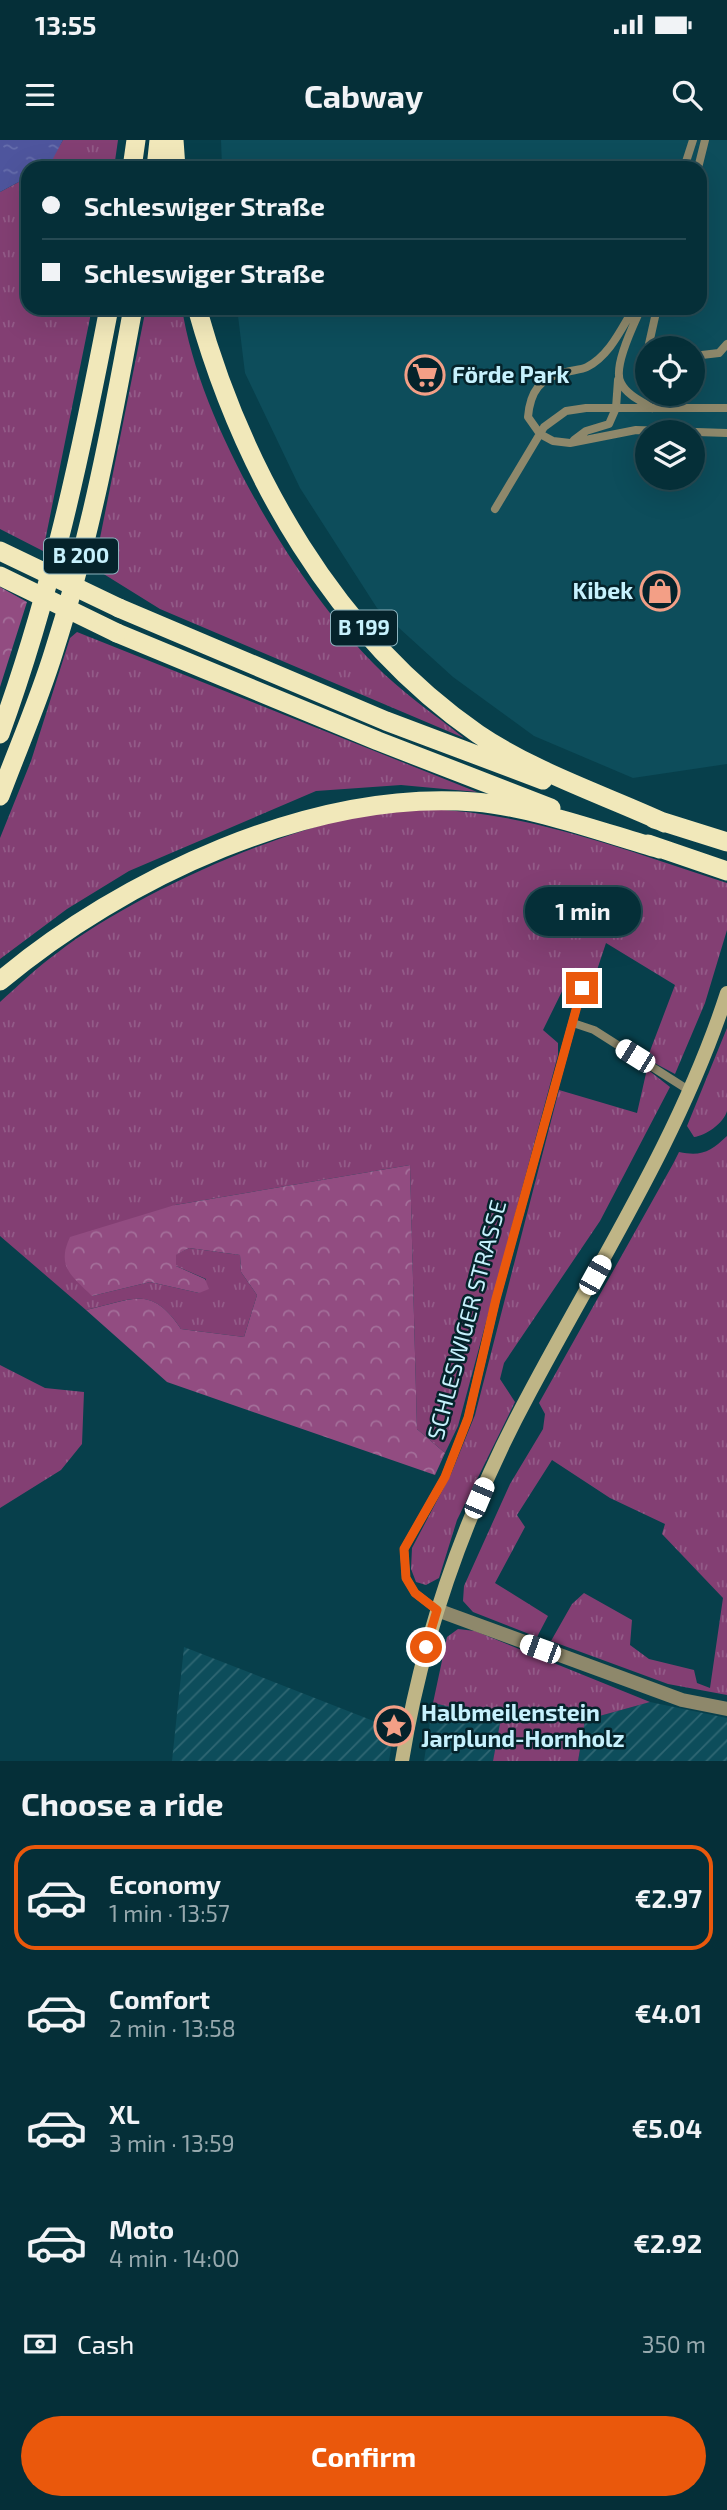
<!DOCTYPE html>
<meta charset="utf-8">
<style>
:root{--surface:#052f38;--page:#133b43;--text:#f1f3f6;--muted:#97a9ae;--line:#264a53;--accent:#ea580c}
body{margin:0;font-family:"Exo 2",sans-serif;background:var(--page);color:var(--text);height:100vh;display:flex;flex-direction:column;font-size:26px;white-space:nowrap}
*{box-sizing:border-box;margin:0}
p{font-size:23px;color:var(--muted)}
.icon{flex:none;width:38px;height:38px;fill:none;stroke:currentColor;stroke-width:2;stroke-linecap:round;stroke-linejoin:round}
.map{position:relative;height:1621px;overflow:hidden}
.side{display:flex;flex-direction:column;background:var(--surface);flex:1}
.side>*{flex:none}
.guide{position:absolute;left:21px;top:21px;width:686px;height:154px;border-radius:21px;box-shadow:0 7px 28px #0002,0 0 0 2px var(--line);display:grid;align-content:center;height:154px;padding:0 21px;background:var(--surface)}
.tools{position:absolute;left:635px;top:196px;display:grid;gap:14px}
.tools a{display:grid;place-items:center;width:70px;height:70px;border-radius:50%;background:var(--surface);box-shadow:0 7px 28px #0002,0 0 0 2px var(--line);font-size:35px}
.end{position:absolute;width:32px;height:32px;margin:-16px;border:9px solid #ea580c;background:#fff;box-shadow:0 0 0 4px #fff}
.from{border-radius:50%}
.bubble{position:absolute;height:49px;border-radius:24px;background:var(--surface);box-shadow:0 7px 28px #0002,0 0 0 2px var(--line);font-size:23px;font-weight:700;line-height:49px;text-align:center}
.car{position:absolute;width:21px;height:42px;margin:-21px -10px;border-radius:9px;box-shadow:0 0 5px 2px #0007;background:linear-gradient(#fff 24%,#345 0 40%,#fff 0 76%,#345 0 86%,#fff 0)}
.guide b{display:flex;align-items:center;gap:24px;height:66px;font-size:26px}
.guide b+b{border-top:2px solid var(--line)}
.guide i{width:18px;height:18px;background:var(--text)}
ul{padding:0;list-style:none}
li{display:flex;align-items:center;gap:21px;height:105px;margin:0 14px 10px;padding:0 7px;border:4px solid transparent;border-radius:21px}
li div{flex:1}
li b{display:block;font-size:26px}
li em{font-style:normal;font-weight:700}
li.on{border-color:var(--accent)}
li>.icon{width:63px;height:63px;stroke-width:1.5}
h2{padding:0 21px;font-size:32px;line-height:84px}
.pay{display:flex;align-items:center;gap:18px;height:77px;padding:0 21px;font-size:26px}
.pay p{margin-inline-start:auto}
.button{display:flex;gap:14px;margin-top:auto;padding:14px 21px}
.button a{flex:1;height:80px;border-radius:42px;background:var(--accent);color:#fff;font-size:28px;font-weight:700;line-height:80px;text-align:center}
.status{display:flex;justify-content:space-between;align-items:center;height:49px;padding:0 35px;background:var(--surface);direction:ltr}
.status svg{height:19px;fill:currentColor}
header{display:flex;justify-content:space-between;align-items:center;height:91px;padding:0 21px;background:var(--surface);font-size:32px;font-weight:700}
.map>svg:first-child{display:block}
.built{fill:#0d4d5b;fill-rule:evenodd}
.industrial{fill:url(#industrial-furrows)}
.grass{fill:url(#grass-tufts)}
.forest{fill:url(#forest-crowns)}
.water{fill:url(#water-ripples)}
.lines{fill:none;stroke-linecap:round;stroke-linejoin:round}
.service{stroke:#8e886b;stroke-width:8}
.minor{stroke:#8e886b;stroke-width:14}
.secondary{stroke:#bfb586;stroke-width:14}
.trunk{stroke:#f1e8ba;stroke-width:19}
.trunk-bridge{stroke:#f1e8ba;stroke-width:19}
.route{stroke:#ea580c;stroke-width:9}
.labels{text-anchor:middle;stroke-width:5;stroke-linejoin:round;paint-order:stroke}
.shield{fill:#05232b;stroke:#8cb3be;stroke-width:2}
.shield-label{font-size:21px;font-weight:bold;fill:#c6f1fd}
.poi-label{font-size:23px;font-weight:bold;fill:#c6f1fd;stroke:#05232b;text-anchor:start}
.street-label{font-size:23px;fill:#c6f1fd;stroke:#05232b}
</style>
<div class="status"><b>13:55</b><svg viewBox="0 0 49 12"><path d="M0 12V9h3v3zM5 12V6h3v6zM10 12V3h3v9zM15 12V0h3v12zM26 1h20v11H26zM47 4h2v5h-2z"/></svg></div>
<header><svg class="icon" aria-label="menu" viewBox="0 0 24 24"><path d="M4 6h16M4 12h16M4 18h16"/></svg>Cabway<svg class="icon" aria-label="search" viewBox="0 0 24 24"><circle cx="10" cy="10" r="6"/><path d="M15 15l6 6"/></svg></header>
<div class="map">
<svg width="727" height="1621" viewBox="0 0 727 1621">
<defs>
<pattern id="industrial-furrows" width="10" height="10" patternUnits="userSpaceOnUse" patternTransform="scale(1.75)"><rect width="10" height="10" fill="#0d4d5b"/><path d="M-1 1l2-2M0 10L10 0M9 11l2-2" fill="none" stroke="#2f6773"/></pattern>
<pattern id="grass-tufts" width="24" height="20" patternUnits="userSpaceOnUse" patternTransform="scale(1.75)"><rect width="24" height="20" fill="#833f73"/><path d="M3 7l-1-3M5 7V3M7 7l1-3M15 17l-1-3M17 17v-4M19 17l1-3" fill="none" stroke="#935b88"/></pattern>
<pattern id="forest-crowns" width="20" height="18" patternUnits="userSpaceOnUse" patternTransform="scale(1.75)"><rect width="20" height="18" fill="#924c81"/><path d="M2 6a3 3 0 1 1 6 0M12 15a3 3 0 1 1 6 0" fill="none" stroke="#a46f9a"/></pattern>
<pattern id="water-ripples" width="26" height="14" patternUnits="userSpaceOnUse" patternTransform="scale(1.75)"><rect width="26" height="14" fill="#4e559d"/><path d="M2 4q2-2 4 0t4 0M15 11q2-2 4 0t4 0" fill="none" stroke="#666eac"/></pattern>
</defs>
<rect width="100%" height="100%" fill="#073f4b"/>
<path class="built" d="M221,0H727V624L633,638L534,596L453,537L377,468L300,348L245,233L237,168H700V28H222ZM648,208H693V254H648ZM648,292H693V338H648Z"/>
<path class="industrial" d="M184,1507L394,1589L389,1621H172Z
M650,1562L727,1578V1621H578L585,1580Z
M433,1563L502,1578L493,1621H424Z"/>
<path class="grass" d="M63,0H118L114,28H46Z
M28,37V168H92L43,411L0,389V52Z
M146,168H182C199,282 294,442 374,524C400,551 434,574 464,598L160,469L94,428Z
M77,492L477,652L401,645L316,651L129,731L67,769L0,819V698L31,621L70,498Z
M427,669C532,673 628,711 727,743V790L705,863L675,934L647,919L675,845L606,803L594,839L571,833L543,890L558,903V915L458,1286L445,1313L417,1289L410,1025L175,1065L92,1156L150,1142L199,1153L206,1139L176,1126L175,1115L189,1108L240,1115L241,1132L257,1155L244,1197L181,1189C151,1144 132,1160 86,1170L0,1096V862C19,845 37,827 57,813C130,757 263,697 353,677C376,672 403,671 427,669Z
M727,888C727,908 727,954 727,971C724,983 705,996 694,997L687,986Z
M647,929L670,947L600,1081L504,1223L500,1239L515,1262L457,1380L439,1438L426,1445L416,1442L411,1429L412,1408L451,1334L475,1275L559,950L637,973Z
M727,996V1555L668,1544L551,1501L572,1464L584,1453L632,1480L630,1505L649,1519L694,1530L697,1543L710,1548L723,1458L662,1394L665,1384L610,1358L552,1320L517,1375L525,1387L495,1443L548,1476L537,1497L473,1472L463,1461L464,1446L510,1344L543,1289L545,1274L539,1263L673,1024L679,1012C702,1017 711,1011 727,996Z
M0,1225L45,1248L84,1252L82,1304L61,1330L0,1368Z
M458,1489L475,1491L650,1562L585,1580L578,1621H493L501,1578L433,1563L447,1497Z"/>
<path class="forest" d="M0,447L27,462L0,547Z
M410,1025L417,1289L445,1313L435,1335L167,1242L86,1170C133,1160 151,1144 181,1189L244,1197L257,1155L241,1132L240,1115L189,1108L176,1115V1126L205,1139L209,1149L199,1153L150,1142L92,1156C72,1136 56,1127 70,1097L175,1065Z"/>
<path class="water" d="M0,0H63L49,26L28,28V37L0,52Z"/>
<g class="lines">
<path class="service" d="M684,28L693,0
M698,28L705,0
M634,168C621,189 610,215 587,227C581,230 572,230 566,232C540,237 530,252 528,277L540,294L553,301L570,303L636,290L727,293
M641,168C634,184 612,228 621,243C627,255 641,261 652,268
M693,216L719,213L727,204
M648,250L642,235L657,168
M652,254L675,266
M574,300L586,291L609,284L616,268L618,240
M495,369L544,287L566,271L586,268H727
M573,883L594,890L690,951
M437,1470L415,1453L406,1438L404,1409L445,1337L468,1278L496,1159L582,848"/>
<path class="minor" d="M437,1470L682,1560L727,1569"/>
<path class="secondary" d="M402,1621C423,1491 468,1367 530,1252C600,1120 681,995 727,853"/>
<path class="trunk" d="M174,0L176,28
M132,28L136,0
M156,28L159,0
M197,168C243,333 335,495 478,594C534,632 604,655 665,683
M119,468L386,581L543,640
M117,493L378,601L551,668
M0,594C51,454 81,314 109,168
M0,656C18,608 39,560 54,511C90,399 112,283 133,168
M654,679L727,702
M648,704L727,731
M0,841C123,738 312,649 475,662C533,667 604,693 660,709"/>
<path class="trunk-bridge" d="M0,411L119,468
M0,436L117,493"/>
</g>
<g class="lines">
<path class="route" d="M426,1507L437,1470L415,1453L406,1438L404,1409L445,1337L468,1278L496,1159L582,848"/>
</g>
<defs>
<g id="supermarket-ring" transform="scale(2.0125)"><circle r="9.5" fill="#05232b" stroke="#f39f86" stroke-width="1.5"/><path d="M-6-5.5h2.5l.6 2H6L4.5 2H-2.5L-4.4-4H-6ZM-1.5 3.2a1.3 1.3 0 1 0 .1 0ZM3 3.2a1.3 1.3 0 1 0 .1 0Z" fill="#f39f86"/></g>
<g id="shop-ring" transform="scale(2.0125)"><circle r="9.5" fill="#05232b" stroke="#f39f86" stroke-width="1.5"/><path d="M-5-2.5h2.3a2.7 3.5 0 0 1 5.4 0H5L5.5 6h-11ZM-1.5-2.5h3a1.5 2.3 0 0 0-3 0Z" fill="#f39f86"/></g>
<g id="sight-ring" transform="scale(2.0125)"><circle r="9.5" fill="#05232b" stroke="#f39f86" stroke-width="1.5"/><path d="M0-6L1.8-2.2L6-1.7L2.9 1.2L3.7 5.4L0 3.3L-3.7 5.4L-2.9 1.2L-6-1.7L-1.8-2.2Z" fill="#f39f86"/></g>
</defs>
<g fill-rule="evenodd">
<use href="#supermarket-ring" x="425" y="235"/>
<use href="#shop-ring" x="660" y="451"/>
<use href="#sight-ring" x="394" y="1586"/>
</g>
<g class="labels">
<g class="shield">
<rect x="44" y="398.5" width="74" height="35" rx="5"/>
<rect x="331" y="470.5" width="66" height="35" rx="5"/>
</g>
<g class="shield-label">
<text x="81" y="423">B 200</text>
<text x="364" y="495">B 199</text>
</g>
<g class="poi-label">
<text x="452" y="243">Förde Park</text>
<text x="633" y="459" text-anchor="end">Kibek</text>
<text x="421" y="1581">Halbmeilenstein<tspan x="421" dy="26">Jarplund-Hornholz</tspan></text>
</g>
<g class="street-label">
<text transform="translate(467 1180) rotate(-75)" y="8">SCHLESWIGER STRASSE</text>
</g>
</g>
</svg>
<div class="tools">
<a><svg class="icon" aria-label="locate" viewBox="0 0 24 24"><circle cx="12" cy="12" r="6"/><path d="M12 2v4M12 18v4M2 12h4M18 12h4"/></svg></a>
<a><svg class="icon" aria-label="layers" viewBox="0 0 24 24"><path d="M12 4l9 5-9 5-9-5zM3 14l9 5 9-5"/></svg></a>
</div>
<i class="end from" style="left:426px;top:1507px"></i>
<i class="end" style="left:582px;top:848px"></i>
<div class="bubble" style="left:525px;top:747px;width:116px">1 min</div>
<i class="car" style="left:635px;top:916px;rotate:302deg"></i>
<i class="car" style="left:595px;top:1135px;rotate:29deg"></i>
<i class="car" style="left:479px;top:1358px;rotate:23deg"></i>
<i class="car" style="left:540px;top:1509px;rotate:290deg"></i>
<div class="guide">
<b><i class="from"></i>Schleswiger Straße</b>
<b><i></i>Schleswiger Straße</b>
</div>
</div>
<section class="side">
<h2>Choose a ride</h2>
<ul>
<li class="on"><svg class="icon" aria-label="car" viewBox="0 0 24 24"><path d="M5 17H2v-5l4-1 3-4h7l3 4 3 1v5h-3M9 17h6M6 11h13"/><circle cx="7" cy="17" r="2"/><circle cx="17" cy="17" r="2"/></svg><div><b>Economy</b><p>1 min · 13:57</p></div><em>€2.97</em></li>
<li><svg class="icon" aria-label="car" viewBox="0 0 24 24"><path d="M5 17H2v-5l4-1 3-4h7l3 4 3 1v5h-3M9 17h6M6 11h13"/><circle cx="7" cy="17" r="2"/><circle cx="17" cy="17" r="2"/></svg><div><b>Comfort</b><p>2 min · 13:58</p></div><em>€4.01</em></li>
<li><svg class="icon" aria-label="car" viewBox="0 0 24 24"><path d="M5 17H2v-5l4-1 3-4h7l3 4 3 1v5h-3M9 17h6M6 11h13"/><circle cx="7" cy="17" r="2"/><circle cx="17" cy="17" r="2"/></svg><div><b>XL</b><p>3 min · 13:59</p></div><em>€5.04</em></li>
<li><svg class="icon" aria-label="car" viewBox="0 0 24 24"><path d="M5 17H2v-5l4-1 3-4h7l3 4 3 1v5h-3M9 17h6M6 11h13"/><circle cx="7" cy="17" r="2"/><circle cx="17" cy="17" r="2"/></svg><div><b>Moto</b><p>4 min · 14:00</p></div><em>€2.92</em></li>
</ul>
<div class="pay"><svg class="icon" aria-label="cash" viewBox="0 0 24 24"><path d="M3 7h18v10H3z"/><circle cx="12" cy="12" r="2"/></svg>Cash<p>350 m</p></div>
<div class="button"><a>Confirm</a></div>
</section>
